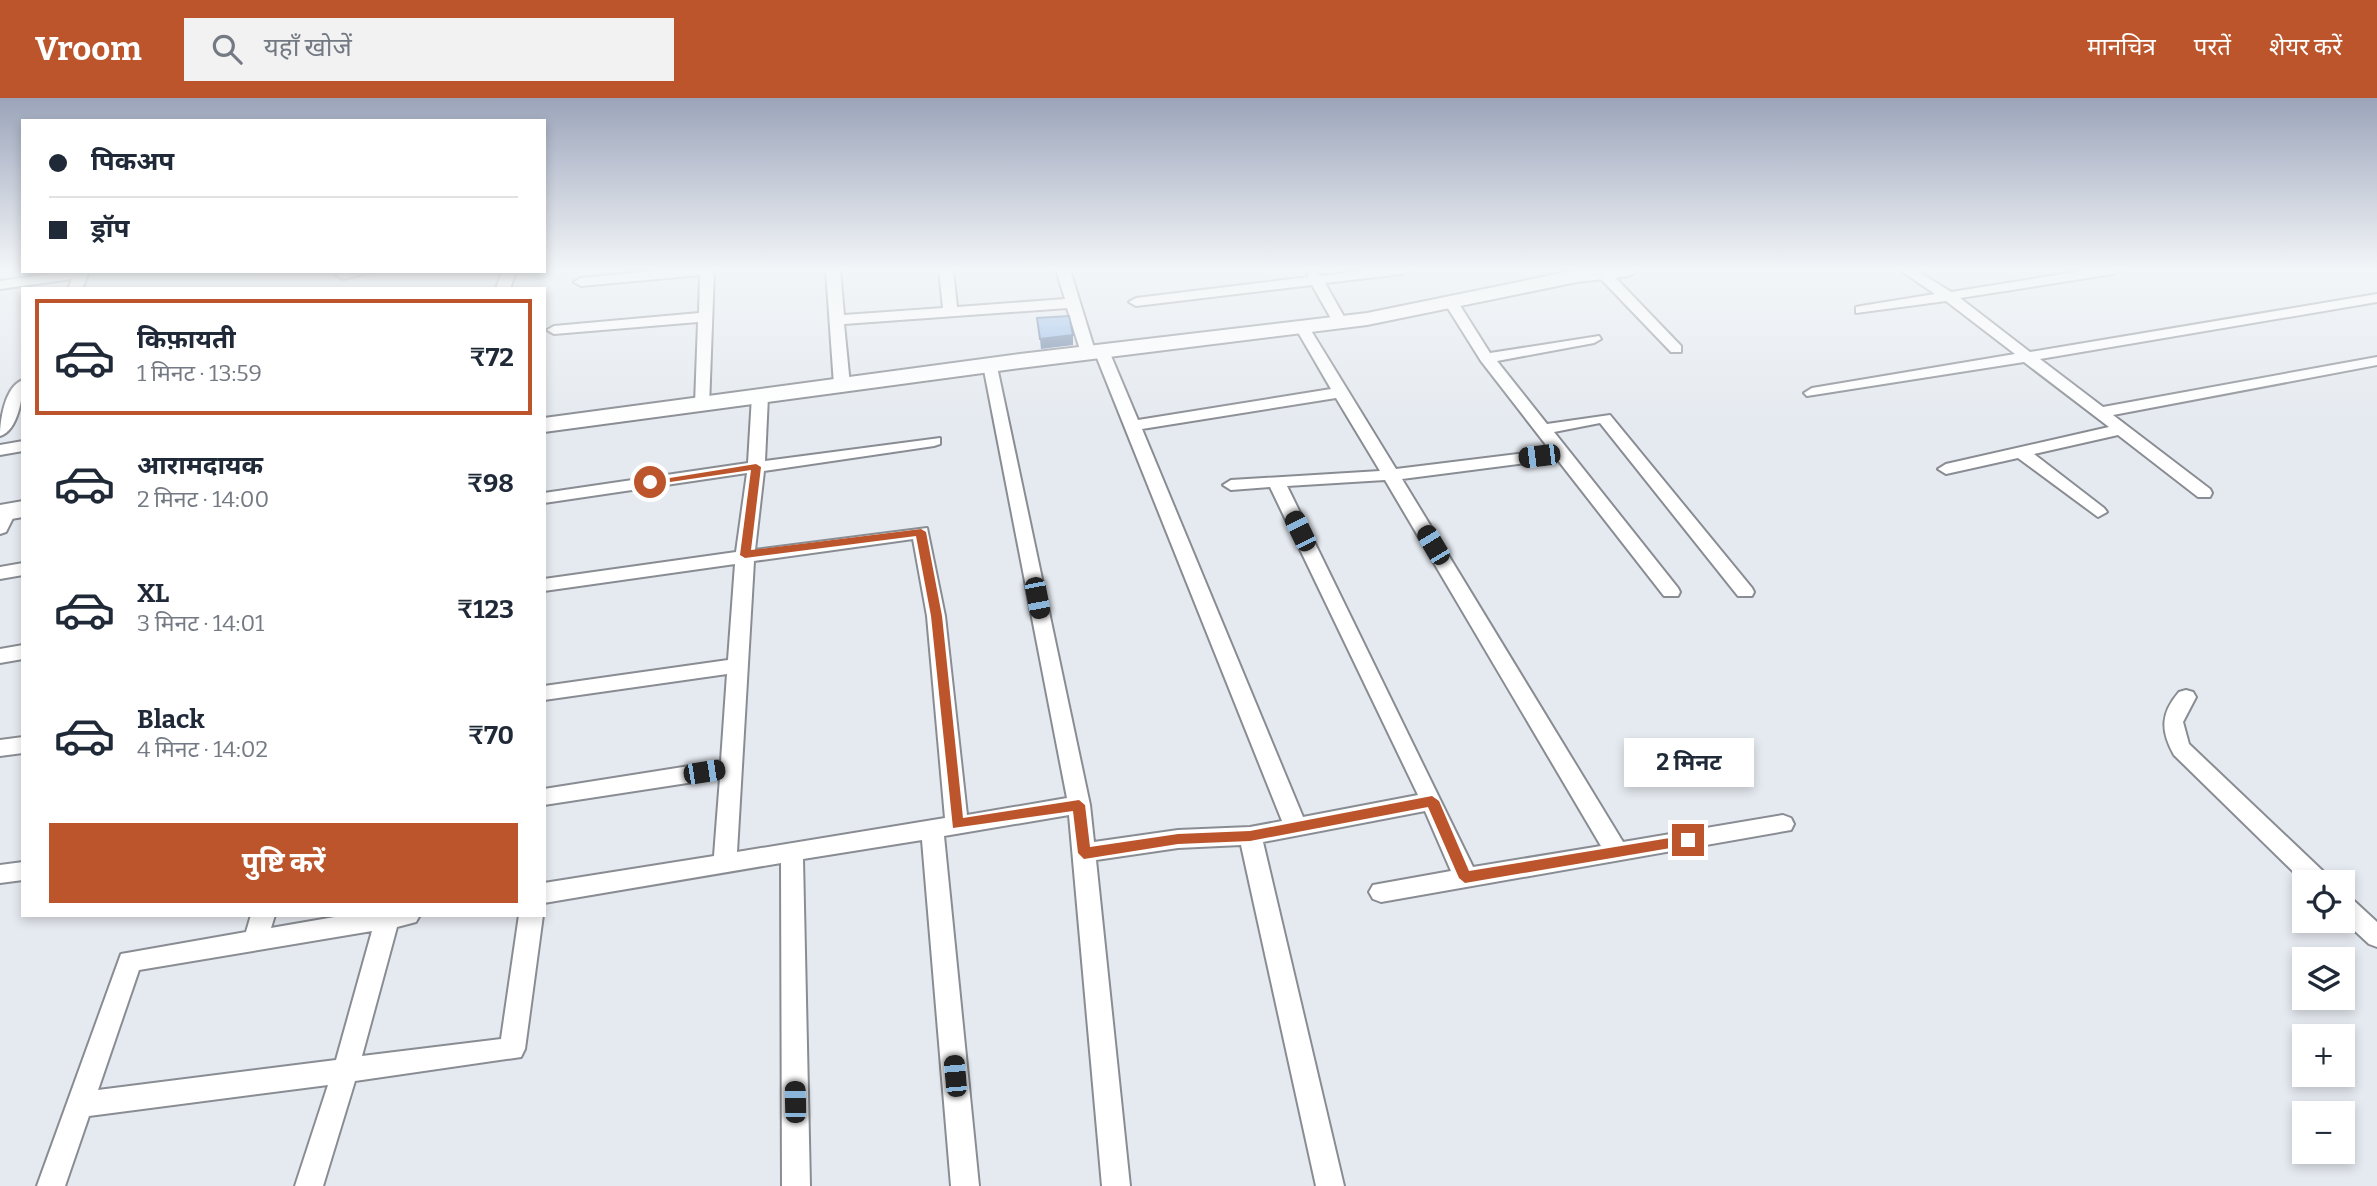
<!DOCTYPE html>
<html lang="hi">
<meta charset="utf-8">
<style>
:root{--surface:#fff;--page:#f2f2f3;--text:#1f2937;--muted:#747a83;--line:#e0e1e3;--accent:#bc552b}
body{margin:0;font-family:Bitter,"Noto Sans Devanagari",serif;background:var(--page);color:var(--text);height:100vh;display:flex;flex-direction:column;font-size:26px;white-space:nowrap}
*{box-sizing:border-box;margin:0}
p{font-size:23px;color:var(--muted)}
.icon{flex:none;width:38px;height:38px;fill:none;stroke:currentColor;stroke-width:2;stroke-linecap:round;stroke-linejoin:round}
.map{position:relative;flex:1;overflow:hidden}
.drawer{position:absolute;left:21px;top:189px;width:525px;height:630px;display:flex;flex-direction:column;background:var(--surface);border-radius:0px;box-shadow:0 4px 10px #0003}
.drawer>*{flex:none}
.banner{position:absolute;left:21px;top:21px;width:525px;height:154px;border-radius:0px;box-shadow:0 4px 10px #0003;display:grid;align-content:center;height:154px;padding:0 28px;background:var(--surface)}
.controls{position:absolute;left:2292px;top:772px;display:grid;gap:14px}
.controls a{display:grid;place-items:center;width:63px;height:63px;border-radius:0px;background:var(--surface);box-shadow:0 4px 10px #0003;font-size:35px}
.end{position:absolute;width:32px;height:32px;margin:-16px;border:9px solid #bc552b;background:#fff;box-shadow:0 0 0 4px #fff}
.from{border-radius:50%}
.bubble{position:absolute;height:49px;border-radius:0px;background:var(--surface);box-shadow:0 4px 10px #0003;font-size:23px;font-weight:700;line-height:49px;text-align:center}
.car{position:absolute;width:21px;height:42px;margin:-21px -10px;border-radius:9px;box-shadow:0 0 5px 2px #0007;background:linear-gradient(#222 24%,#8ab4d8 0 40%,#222 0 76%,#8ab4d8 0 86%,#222 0)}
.banner b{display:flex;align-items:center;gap:24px;height:66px;font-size:26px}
.banner b+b{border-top:2px solid var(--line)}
.banner i{width:18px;height:18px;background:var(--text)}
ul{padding:12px 0 0;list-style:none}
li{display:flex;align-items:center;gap:21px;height:116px;margin:0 14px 10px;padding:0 14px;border:4px solid transparent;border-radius:0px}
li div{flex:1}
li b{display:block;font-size:26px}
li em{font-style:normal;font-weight:700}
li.selected{border-color:var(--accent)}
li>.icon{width:63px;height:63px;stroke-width:1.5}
.primary-button{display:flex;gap:14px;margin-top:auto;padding:14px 28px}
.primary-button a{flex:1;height:80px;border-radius:0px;background:var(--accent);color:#fff;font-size:28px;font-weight:700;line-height:80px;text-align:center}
header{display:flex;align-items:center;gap:42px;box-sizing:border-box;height:98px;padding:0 35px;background:var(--accent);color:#fff}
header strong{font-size:33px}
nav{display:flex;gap:38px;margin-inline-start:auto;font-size:24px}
.search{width:490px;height:63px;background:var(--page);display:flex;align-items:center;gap:18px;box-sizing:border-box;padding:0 24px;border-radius:0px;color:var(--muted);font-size:26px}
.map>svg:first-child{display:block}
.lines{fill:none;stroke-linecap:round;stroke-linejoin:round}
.street-casing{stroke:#898d93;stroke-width:4}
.secondary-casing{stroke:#898d93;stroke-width:4}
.street{fill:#fff;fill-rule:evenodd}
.secondary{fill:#fff;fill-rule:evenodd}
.shaded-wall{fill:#6882a4}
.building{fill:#95baea;stroke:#6882a4;stroke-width:2}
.route{fill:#bc552b}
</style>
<header>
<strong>Vroom</strong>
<div class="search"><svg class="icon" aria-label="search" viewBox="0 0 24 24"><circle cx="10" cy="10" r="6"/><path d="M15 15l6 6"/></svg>यहाँ खोजें</div>
<nav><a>मानचित्र</a><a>परतें</a><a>शेयर करें</a></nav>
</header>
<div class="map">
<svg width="2377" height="1088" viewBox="0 0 2377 1088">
<rect width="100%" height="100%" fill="#e5eaf0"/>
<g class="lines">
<g class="street-casing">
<path id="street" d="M665,172H714L709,309H697L695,306L698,224L554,236L547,232L554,228L699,215L700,177L581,188L574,184L581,180Z
M826,172H840L844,217L943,210L939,172H953L957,209L1065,201L1056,172H1070L1095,253L1102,249L1109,253L1138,322L1331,291L1295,229L1297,226H1307L1396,371L1550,352L1481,263L1444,204L1446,201H1456L1490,255L1599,238L1601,241L1594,245L1497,263L1547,326L1610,317L1752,490L1754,494L1752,498H1738L1600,325L1554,334L1678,490L1680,494L1678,498H1664L1557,361L1402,381L1623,744L1783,717L1791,720L1794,726L1791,732L1381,804L1373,801L1369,794L1373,787L1451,773L1425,713L1263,744L1344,1088H1316L1241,747L1178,750L1096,762L1130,1088H1102L1069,717L944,738L979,1088H951L922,742L803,761L810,1088H782L781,765L544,805V785L714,758L720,680L544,707V691L721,663L727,576L544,602V588L728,562L735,466L544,493V481L736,454L747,375L544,405V395L748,365L752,298L760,293L768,298L765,363L940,340V346L934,348L764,373L755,452L927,430L945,518L967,717L1067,700L983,267L991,262L996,264L1090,707L1094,744L1178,732L1250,729L1282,723L1095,255L1088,259L1081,255L1067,210L844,226L850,287L842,292L834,287ZM1336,300L1380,373L1231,382L1223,387L1231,392L1270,389L1418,697L1303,719L1142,331ZM1385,382L1601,748L1473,769L1287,388ZM913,441L927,518L945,720L737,754L754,463Z
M1313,172L1321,178L1369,172H1409L1402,176L1325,185L1347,224L1340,228L1333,224L1312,187L1136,208L1129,204L1136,200L1308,179V173Z
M1598,172H1608L1681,248V254H1671L1598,178Z
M1900,172H1916L1951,194L2088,172H2120L2113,176L1960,200L2030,254L2377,196V204L2040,261L2103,309L2377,259V267L2113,317L2210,391L2212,395L2210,399H2198L2118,337L2034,356L2104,410L2107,414L2098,419L2018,360L1946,376L1938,371L1946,366L2109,329L2024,264L1807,298L1804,295L1812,290L2015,256L1946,203L1856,215V209L1861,208L1935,196Z
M71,173H86L88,176L82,191H68L72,181L0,191V183Z
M342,173H376L343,181L336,177Z
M502,173H516L510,191H496Z
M23,282C23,298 18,333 0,338C0,322 5,288 23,282Z
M23,343V353L0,357V347Z
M7,409L16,414L6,434L0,436V412Z
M23,465V477L0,481V469Z
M23,547V561L0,565V551Z
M2186,592L2193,594L2196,599L2183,624L2189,646L2327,777L2330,784L2305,785L2174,657C2160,632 2161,615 2179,594Z
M23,639V655L0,658V642Z
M23,764V782L0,785V767Z
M2343,797L2351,800L2377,824V849L2369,846L2343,822Z
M251,817H275L271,830L346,817H420L416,824L397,829L362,958L501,941L519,817H543L525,951L521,959L355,983L323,1088H295L328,987L89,1018L65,1088H37L121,856L246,834ZM372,833L336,962L98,992L139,872Z"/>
</g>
<g class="secondary-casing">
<path id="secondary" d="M1577,172H1639L1629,178L1577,184L1367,227L1020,270L544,334V320L1020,256L1367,215Z
M23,403V419L0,423V407Z"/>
</g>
<use href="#street" class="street"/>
<use href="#secondary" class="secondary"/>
</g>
<path class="shaded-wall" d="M1073,237V247L1041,251L1040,241Z"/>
<path class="building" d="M1069,218L1073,237L1040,241L1037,220Z"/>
<linearGradient id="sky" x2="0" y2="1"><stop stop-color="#9ba4ba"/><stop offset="0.53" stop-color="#f3f6f8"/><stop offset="1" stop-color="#f3f6f8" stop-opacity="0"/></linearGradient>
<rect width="2377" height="324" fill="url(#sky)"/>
<path class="route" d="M756,366L761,369L751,452L921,431L926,434L942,518L963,720L1079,702L1085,707L1090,749L1178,736L1250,733L1432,698L1439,703L1469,773L1688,737L1695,742L1688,747L1465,785L1459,780L1428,709L1250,743L1178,746L1084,761L1078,755L1073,713L953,730L931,518L916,438L745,460L740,457L751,372L650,387L645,384Z"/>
</svg>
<div class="controls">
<a><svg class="icon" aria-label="locate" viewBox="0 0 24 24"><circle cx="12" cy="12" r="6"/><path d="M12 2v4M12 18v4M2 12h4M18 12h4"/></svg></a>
<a><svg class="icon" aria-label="layers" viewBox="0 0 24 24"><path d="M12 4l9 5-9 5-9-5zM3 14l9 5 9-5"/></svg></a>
<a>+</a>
<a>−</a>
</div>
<i class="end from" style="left:650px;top:384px"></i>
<i class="end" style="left:1688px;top:742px"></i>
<div class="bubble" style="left:1624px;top:640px;width:130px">2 मिनट</div>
<i class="car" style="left:1539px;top:358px;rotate:263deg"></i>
<i class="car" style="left:1300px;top:433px;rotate:334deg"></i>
<i class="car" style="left:1433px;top:447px;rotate:329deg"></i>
<i class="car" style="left:1037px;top:500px;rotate:169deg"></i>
<i class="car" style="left:704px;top:674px;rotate:81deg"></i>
<i class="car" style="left:955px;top:978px;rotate:355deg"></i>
<i class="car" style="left:795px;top:1004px;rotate:359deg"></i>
<div class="banner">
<b><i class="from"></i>पिकअप</b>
<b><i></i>ड्रॉप</b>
</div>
<section class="drawer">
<ul>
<li class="selected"><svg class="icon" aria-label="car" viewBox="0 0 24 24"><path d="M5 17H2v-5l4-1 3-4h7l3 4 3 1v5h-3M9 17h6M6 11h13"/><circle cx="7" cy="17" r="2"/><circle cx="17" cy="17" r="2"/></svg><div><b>किफ़ायती</b><p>1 मिनट · 13:59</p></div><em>₹72</em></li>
<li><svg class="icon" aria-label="car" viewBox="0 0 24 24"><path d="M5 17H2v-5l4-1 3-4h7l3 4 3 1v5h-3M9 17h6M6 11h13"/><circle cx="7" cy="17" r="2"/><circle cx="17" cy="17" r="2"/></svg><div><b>आरामदायक</b><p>2 मिनट · 14:00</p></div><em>₹98</em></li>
<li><svg class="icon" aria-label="car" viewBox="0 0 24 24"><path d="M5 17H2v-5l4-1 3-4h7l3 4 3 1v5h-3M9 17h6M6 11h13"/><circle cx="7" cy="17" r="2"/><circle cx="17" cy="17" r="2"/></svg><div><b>XL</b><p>3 मिनट · 14:01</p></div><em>₹123</em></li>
<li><svg class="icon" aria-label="car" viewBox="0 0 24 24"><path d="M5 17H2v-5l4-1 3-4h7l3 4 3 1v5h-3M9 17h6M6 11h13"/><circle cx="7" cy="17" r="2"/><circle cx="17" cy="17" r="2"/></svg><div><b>Black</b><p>4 मिनट · 14:02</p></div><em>₹70</em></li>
</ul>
<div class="primary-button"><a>पुष्टि करें</a></div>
</section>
</div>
